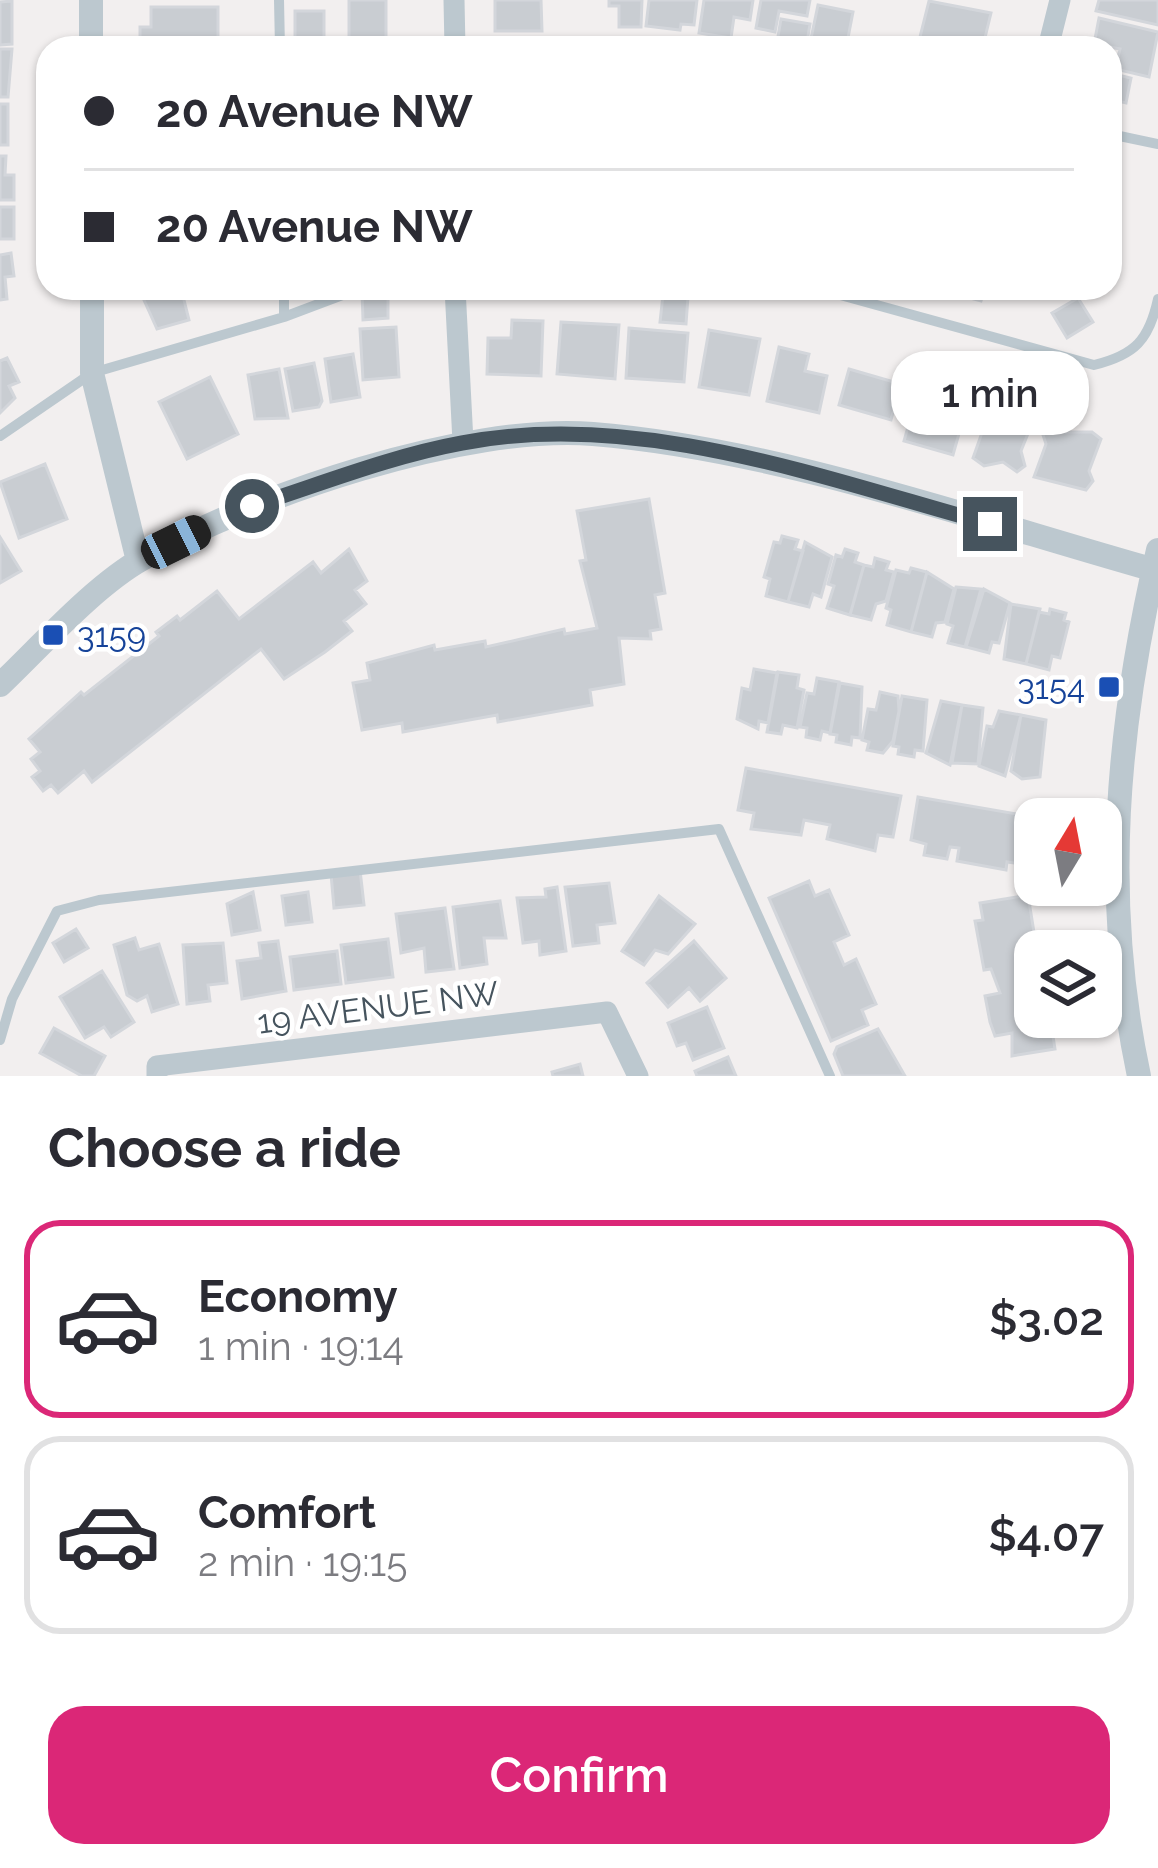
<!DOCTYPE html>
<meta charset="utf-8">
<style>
:root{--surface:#fff;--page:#f7f7f7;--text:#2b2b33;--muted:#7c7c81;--line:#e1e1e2;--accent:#db2777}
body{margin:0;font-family:Raleway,sans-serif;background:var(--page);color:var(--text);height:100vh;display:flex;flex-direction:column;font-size:45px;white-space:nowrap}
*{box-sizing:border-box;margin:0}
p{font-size:39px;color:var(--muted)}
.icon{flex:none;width:66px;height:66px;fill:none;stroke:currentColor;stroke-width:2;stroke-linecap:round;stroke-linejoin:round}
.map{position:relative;height:1076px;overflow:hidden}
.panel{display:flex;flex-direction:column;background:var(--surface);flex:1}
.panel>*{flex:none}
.banner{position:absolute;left:36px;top:36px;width:1086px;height:264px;border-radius:36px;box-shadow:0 3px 9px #0004;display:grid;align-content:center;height:264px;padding:0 48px;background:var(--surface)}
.needle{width:78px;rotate:10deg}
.tools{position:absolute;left:1014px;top:798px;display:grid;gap:24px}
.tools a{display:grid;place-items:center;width:108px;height:108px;border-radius:24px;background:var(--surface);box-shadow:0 3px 9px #0004;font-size:60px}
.end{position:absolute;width:54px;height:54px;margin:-27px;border:15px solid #46545e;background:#fff;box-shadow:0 0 0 6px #fff}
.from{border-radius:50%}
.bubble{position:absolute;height:84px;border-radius:36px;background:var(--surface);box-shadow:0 3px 9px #0004;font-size:39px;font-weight:600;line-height:84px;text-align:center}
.car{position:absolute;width:36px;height:72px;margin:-36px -18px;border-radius:15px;box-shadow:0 0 9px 3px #0007;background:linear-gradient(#222 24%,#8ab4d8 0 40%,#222 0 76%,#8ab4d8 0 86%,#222 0)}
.banner b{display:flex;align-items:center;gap:42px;height:114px;font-size:45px}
.banner b+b{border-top:3px solid var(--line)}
.banner i{width:30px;height:30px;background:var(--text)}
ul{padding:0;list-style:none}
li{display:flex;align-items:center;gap:36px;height:198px;margin:0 24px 18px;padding:0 24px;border:6px solid var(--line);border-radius:36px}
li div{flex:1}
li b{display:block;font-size:45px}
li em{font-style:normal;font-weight:600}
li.current{border-color:var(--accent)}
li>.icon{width:108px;height:108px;stroke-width:1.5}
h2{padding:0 48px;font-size:54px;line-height:144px}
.button{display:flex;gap:24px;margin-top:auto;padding:24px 48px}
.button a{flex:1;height:138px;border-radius:36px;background:var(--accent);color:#fff;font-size:48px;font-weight:600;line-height:138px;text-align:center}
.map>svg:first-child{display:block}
.building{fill:#c9cdd2;stroke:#d3d6db;stroke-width:3}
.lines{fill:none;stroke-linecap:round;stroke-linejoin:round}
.service{stroke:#bcc8cf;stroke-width:10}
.minor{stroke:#bcc8cf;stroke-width:21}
.tertiary{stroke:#bcc8cf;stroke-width:24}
.route{stroke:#46545e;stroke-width:15}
.transit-dot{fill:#1a4fb4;stroke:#fff;stroke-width:4.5}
.labels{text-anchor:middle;stroke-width:9;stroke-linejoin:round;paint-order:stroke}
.transit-label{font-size:33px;fill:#164399;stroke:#fff;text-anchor:start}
.street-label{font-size:33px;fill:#46545e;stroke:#fff}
</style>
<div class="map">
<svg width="1158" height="1076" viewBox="0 0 1158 1076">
<rect width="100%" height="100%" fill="#f2efef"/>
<path class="building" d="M349,0H386V39L349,38Z
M495,0H541L542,31H495Z
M609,0H642L641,27H619V6H609Z
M649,0H697L694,25L681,24L680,30L646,26Z
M704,0H753L750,20L734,17L731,38L699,33Z
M761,0H810L807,16L779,11L775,32L756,28Z
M1099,0H1158V25L1096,11Z
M12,1V44L0,45V2Z
M929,1L991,13L983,46L958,40L956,48L918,45Z
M818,5L853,12L846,48H809Z
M151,7H218V42H207V48H140V27H151Z
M295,11H324V41H295Z
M1099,18L1158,32L1149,77L1115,69L1120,49L1094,44Z
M781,19L810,24L806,48H776Z
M0,49H12L8,97H0Z
M1110,73L1131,78L1126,103L1114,100L1110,120Z
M0,104H8V145H0Z
M0,156H6L5,175H14V200H0Z
M0,207H14V239H0Z
M11,253L14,276L5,277L7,299L0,300V255Z
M181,288L189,320L157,329L139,289Z
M932,288H985L981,301Z
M388,291V318L363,320L362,292Z
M663,295L688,297L686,324L660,322Z
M1078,298L1093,322L1067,338L1052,313Z
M512,320L543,321L541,376L487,374L488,338H511Z
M561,322L619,325L615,379L557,374Z
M396,327L399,377L363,380L360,329Z
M629,328L688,333L684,382L626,378Z
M709,330L760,339L749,395L699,387Z
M779,347L809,354L805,371L827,376L819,413L767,401Z
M353,354L360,397L331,402L325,359Z
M7,358L19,382L9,386L15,398L0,413V361Z
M314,363L322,401L319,407L293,411L285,369Z
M279,369L288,418L255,419L248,375Z
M849,369L901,384L891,420L839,405Z
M210,377L238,434L187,459L159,402Z
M920,384L969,398L953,455L904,441Z
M994,407L1004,416L1022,413L1033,421L1021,451L1025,466L1017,472L1003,462L984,466L973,458L984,427L981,414Z
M1056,424L1064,432H1092L1101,439L1089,471L1093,481L1086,490L1034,477L1046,444L1042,432Z
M45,464L67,519L19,538L0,482Z
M649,499L665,593L655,595L661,629L650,631L651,639L619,638L624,684L590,690L592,705L498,722L497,715L403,732L402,723L362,730L353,683L370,680L367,663L434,645L435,650L485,641L486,647L564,629L565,634L597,628L580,561L586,560L577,511Z
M782,536L798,540L795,549L803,551L788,602L766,596L770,579L764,577L774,542L780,543Z
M0,537L21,571L0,583Z
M805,542L832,557L821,597L813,594L809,607L788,602Z
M349,549L367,581L355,590L366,604L344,621L352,631L325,652L284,679L261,649L92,782L84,771L58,793L51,785L43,791L32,777L40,771L31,759L40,752L29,739L81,692L84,695L159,636L156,632L177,616L180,620L217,591L239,619L313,562L321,573Z
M845,549L858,553L855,562L864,565L850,615L827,608L834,586L828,584L836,555L842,557Z
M875,558L889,562L886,570L894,572L886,601L876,604L871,620L850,615L864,565L873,567Z
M911,568L927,572L911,632L887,625L891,610L886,608L896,570L909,573Z
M927,572L954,589L945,622L936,623L932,637L911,632Z
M956,587L981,589L965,647L948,643L953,626L947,624Z
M984,589L1010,603L999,643L992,642L989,653L966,647Z
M1011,604L1040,609L1026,664L1004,659Z
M1050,609L1066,613L1064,620L1069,622L1060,658L1052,656L1049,670L1026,664L1039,612L1049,614Z
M754,669L777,673L768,723L759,721L758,729L737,719L742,688L750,690Z
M778,672L799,675L797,688L804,690L797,728L783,725L781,734L767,732Z
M817,678L839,682L830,733L822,731L820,740L806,737L807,728L800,727L807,693L814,694Z
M840,683L862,687L860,738L852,737L851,745L836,742L837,735L830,734Z
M880,692L898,696L899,711L893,741L883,753L867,750L869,742L862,740L868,709L876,710Z
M902,696L927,700L923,751L915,750L914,757L898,754L899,747L893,746Z
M941,701L962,705L950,765L926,753Z
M962,705L983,708L978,764L952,763Z
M999,711L1021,715L1005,776L979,766L987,726L993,727Z
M1021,715L1046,720L1040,777L1022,779L1011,771Z
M746,768L901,796L893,837L878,835L875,851L827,839L830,825L804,820L801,835L751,829L754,813L738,810Z
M918,797L1017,814L1016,821L1035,825L1029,865L1007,862L1006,870L957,861L959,848L950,847L947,859L924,855L926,844L911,840Z
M360,870L364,905L334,908L331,874Z
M809,881L815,896L829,890L849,935L834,942L844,965L856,959L876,1004L862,1010L868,1025L831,1041L769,898Z
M609,883L615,923L597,925L599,943L573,946L565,887Z
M557,887L566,951L540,955L539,941L523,943L517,898L546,897L545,889Z
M253,892L260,930L232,935L227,904Z
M308,892L312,922L286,925L282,896Z
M1028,895L1037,951L1035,1017H1050L1055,1049L1012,1056V1033L995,1036L990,1022L985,996L1000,993L991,969L984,970L975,921L983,920L980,903Z
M659,896L695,924L668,954L655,950L644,965L622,951Z
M500,901L506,938H484L487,964L460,968L453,907Z
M445,908L454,969L426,972L424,948L401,953L396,914Z
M76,929L88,948L64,962L53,943Z
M135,938L139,950L159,944L178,1004L152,1012L147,996L137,1001L127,995L114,945Z
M388,939L393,977L346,983L341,945Z
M278,941L286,991L242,999L237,961L261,958L259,943Z
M694,941L726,978L700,1001L689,988L668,1007L647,983Z
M223,943L227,983L208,985L210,1001L187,1004L183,945Z
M337,951L341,984L294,990L290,957Z
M102,971L134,1022L111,1037L104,1027L85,1038L60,997Z
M707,1007L724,1048L693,1060L686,1043L677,1046L668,1023Z
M54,1028L105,1056L94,1076H82L40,1053Z
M878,1029L905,1076H843L834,1054L837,1047Z
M728,1057L736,1076H697L695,1071Z
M580,1064L583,1076H553L552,1072Z"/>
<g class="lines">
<path class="service" d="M279,0L280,48
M1110,134L1158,144
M284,288V317
M815,288L1094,365C1135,355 1149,340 1158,299
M0,436L92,373L284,317L361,288
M0,1040L12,999L57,911L99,900L719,829L830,1076"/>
<path class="minor" d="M454,0L455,48
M1048,48L1060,0
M455,288L463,442
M157,1076V1066L607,1012L638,1076"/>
<path class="tertiary" d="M91,0V48
M92,288V373L138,561
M0,685C41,646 94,586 142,559C255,495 464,424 593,434C778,449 979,521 1158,571
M1139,1076C1101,898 1117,726 1158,550"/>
</g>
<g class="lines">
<path class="route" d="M252,506C321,484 391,456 462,443C638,409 822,478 990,524"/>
</g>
<g class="transit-dot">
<rect x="41" y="623" width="24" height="24" rx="6"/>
<rect x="1097" y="675" width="24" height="24" rx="6"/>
</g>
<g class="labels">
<g class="transit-label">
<text x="77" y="647">3159</text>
<text x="1085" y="699" text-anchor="end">3154</text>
</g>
<g class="street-label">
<text transform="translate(378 1007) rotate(-7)" y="12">19 AVENUE NW</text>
</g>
</g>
</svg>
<div class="tools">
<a><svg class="needle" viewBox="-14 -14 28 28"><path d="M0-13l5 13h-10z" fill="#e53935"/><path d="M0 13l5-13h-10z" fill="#7c7c81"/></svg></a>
<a><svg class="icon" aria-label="layers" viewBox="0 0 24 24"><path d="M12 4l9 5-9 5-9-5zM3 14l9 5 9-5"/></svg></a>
</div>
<i class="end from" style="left:252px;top:506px"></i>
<i class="end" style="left:990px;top:524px"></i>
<div class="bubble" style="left:891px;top:351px;width:198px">1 min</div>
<i class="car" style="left:176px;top:542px;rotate:64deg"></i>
<div class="banner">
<b><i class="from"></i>20 Avenue NW</b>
<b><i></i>20 Avenue NW</b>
</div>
</div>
<section class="panel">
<h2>Choose a ride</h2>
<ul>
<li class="current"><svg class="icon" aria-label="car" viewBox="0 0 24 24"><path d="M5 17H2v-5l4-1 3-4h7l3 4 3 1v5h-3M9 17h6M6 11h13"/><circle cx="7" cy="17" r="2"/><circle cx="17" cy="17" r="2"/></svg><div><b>Economy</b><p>1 min · 19:14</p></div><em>$3.02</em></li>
<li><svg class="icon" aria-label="car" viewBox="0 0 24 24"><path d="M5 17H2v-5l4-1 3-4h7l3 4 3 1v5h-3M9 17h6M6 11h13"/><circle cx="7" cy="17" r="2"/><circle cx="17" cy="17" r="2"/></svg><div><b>Comfort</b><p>2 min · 19:15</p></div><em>$4.07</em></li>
</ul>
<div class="button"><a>Confirm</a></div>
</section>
